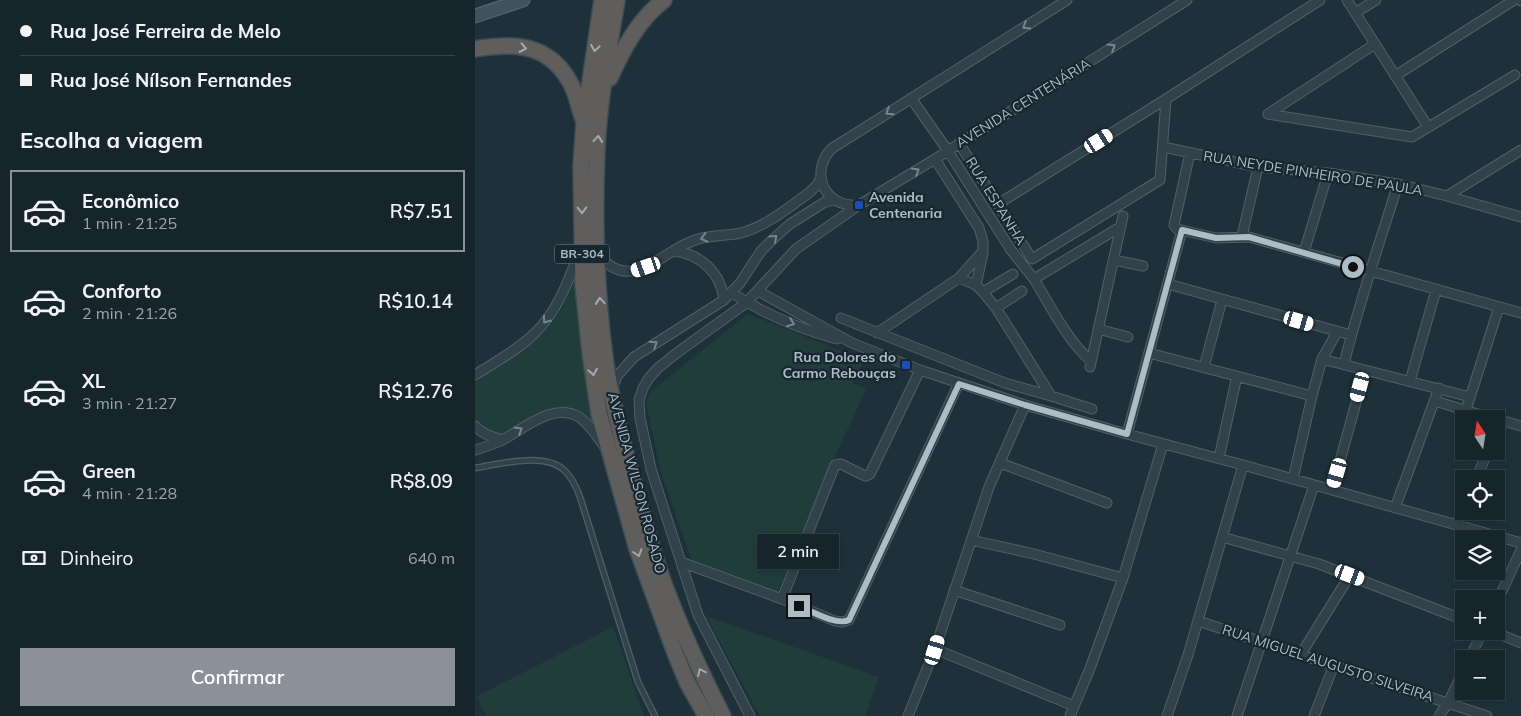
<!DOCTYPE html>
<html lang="pt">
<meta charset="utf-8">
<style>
:root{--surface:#16252c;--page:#1f2d34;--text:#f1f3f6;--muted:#9ea5a9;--line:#354248;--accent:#8c9099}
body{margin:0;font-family:Mulish,sans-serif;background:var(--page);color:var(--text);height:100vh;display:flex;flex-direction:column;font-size:19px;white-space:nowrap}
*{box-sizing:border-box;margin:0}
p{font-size:16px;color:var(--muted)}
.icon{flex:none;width:28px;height:28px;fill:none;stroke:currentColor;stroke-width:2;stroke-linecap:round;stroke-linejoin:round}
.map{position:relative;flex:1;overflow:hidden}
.side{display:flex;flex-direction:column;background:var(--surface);width:475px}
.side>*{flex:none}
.top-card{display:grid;align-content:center;height:110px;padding:0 20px;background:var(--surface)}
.needle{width:32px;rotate:348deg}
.fabs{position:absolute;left:980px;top:410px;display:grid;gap:10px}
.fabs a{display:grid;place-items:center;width:50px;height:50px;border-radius:0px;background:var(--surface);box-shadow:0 2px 8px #0003,0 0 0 1px var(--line);font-size:25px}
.end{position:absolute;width:22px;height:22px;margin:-11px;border:6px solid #adbdc7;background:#111;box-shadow:0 0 0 2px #111}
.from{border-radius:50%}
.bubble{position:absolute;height:35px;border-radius:0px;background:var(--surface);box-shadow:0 2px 8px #0003,0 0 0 1px var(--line);font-size:16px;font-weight:600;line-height:35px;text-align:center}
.car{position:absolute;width:15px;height:30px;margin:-15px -8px;border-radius:6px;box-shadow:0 0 4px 1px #0007;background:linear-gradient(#fff 24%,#345 0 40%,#fff 0 76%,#345 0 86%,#fff 0)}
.top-card b{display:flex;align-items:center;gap:18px;height:48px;font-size:19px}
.top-card b+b{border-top:1px solid var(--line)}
.top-card i{width:12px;height:12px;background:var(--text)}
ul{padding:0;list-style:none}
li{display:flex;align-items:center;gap:15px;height:82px;margin:0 10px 8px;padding:0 10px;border:2px solid transparent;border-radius:0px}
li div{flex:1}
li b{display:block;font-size:19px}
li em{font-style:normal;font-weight:600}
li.on{border-color:var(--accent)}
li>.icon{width:45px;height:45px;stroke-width:1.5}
h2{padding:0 20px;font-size:22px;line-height:60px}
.pay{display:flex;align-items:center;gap:12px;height:55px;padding:0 20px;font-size:19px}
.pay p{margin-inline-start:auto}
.primary-button{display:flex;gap:10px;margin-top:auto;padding:10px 20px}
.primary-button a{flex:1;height:58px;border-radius:0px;background:var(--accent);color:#fff;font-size:20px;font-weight:600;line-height:58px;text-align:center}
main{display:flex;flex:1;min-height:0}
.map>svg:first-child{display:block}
.green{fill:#213d3a}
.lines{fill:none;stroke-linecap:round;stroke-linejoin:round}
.service-casing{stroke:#506068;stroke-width:7}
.minor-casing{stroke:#506068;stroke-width:11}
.secondary-casing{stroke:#506068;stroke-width:15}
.trunk-casing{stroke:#3d4d55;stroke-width:18}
.service{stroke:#32424b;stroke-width:4.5}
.minor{stroke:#32424b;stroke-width:9}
.secondary{stroke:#40525e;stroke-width:12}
.trunk{stroke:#605e5c;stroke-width:15}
.oneway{stroke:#76868f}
.oneway2{stroke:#9eaab2}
.route{stroke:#adbdc7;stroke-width:6}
.transit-dot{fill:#1a4fb4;stroke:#18272f;stroke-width:2}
.labels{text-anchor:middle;stroke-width:4.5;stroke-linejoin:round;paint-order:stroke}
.shield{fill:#18272f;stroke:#809099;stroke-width:1}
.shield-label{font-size:12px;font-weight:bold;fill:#adbdc7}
.street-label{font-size:14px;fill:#adbdc7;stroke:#18272f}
.poi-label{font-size:14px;font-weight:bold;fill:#adbdc7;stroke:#18272f;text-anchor:start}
</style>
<main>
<section class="side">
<div class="top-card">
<b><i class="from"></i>Rua José Ferreira de Melo</b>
<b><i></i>Rua José Nílson Fernandes</b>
</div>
<h2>Escolha a viagem</h2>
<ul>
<li class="on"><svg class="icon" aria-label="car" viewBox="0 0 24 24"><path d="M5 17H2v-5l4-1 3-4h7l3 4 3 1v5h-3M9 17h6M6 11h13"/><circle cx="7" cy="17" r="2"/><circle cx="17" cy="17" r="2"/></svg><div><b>Econômico</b><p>1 min · 21:25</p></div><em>R$7.51</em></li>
<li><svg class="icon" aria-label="car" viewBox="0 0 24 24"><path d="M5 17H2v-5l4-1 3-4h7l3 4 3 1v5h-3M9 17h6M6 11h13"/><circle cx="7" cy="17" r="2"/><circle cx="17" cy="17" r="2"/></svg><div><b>Conforto</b><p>2 min · 21:26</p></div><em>R$10.14</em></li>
<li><svg class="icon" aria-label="car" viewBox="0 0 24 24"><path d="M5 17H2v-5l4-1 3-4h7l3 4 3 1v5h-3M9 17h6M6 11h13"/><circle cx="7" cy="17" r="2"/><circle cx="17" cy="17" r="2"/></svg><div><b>XL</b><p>3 min · 21:27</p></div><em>R$12.76</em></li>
<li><svg class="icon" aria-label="car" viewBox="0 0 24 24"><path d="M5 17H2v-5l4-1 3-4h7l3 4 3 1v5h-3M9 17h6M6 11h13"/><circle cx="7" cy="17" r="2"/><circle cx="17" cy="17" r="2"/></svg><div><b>Green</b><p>4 min · 21:28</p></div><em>R$8.09</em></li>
</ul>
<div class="pay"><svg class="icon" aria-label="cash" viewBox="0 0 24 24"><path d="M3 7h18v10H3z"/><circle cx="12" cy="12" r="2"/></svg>Dinheiro<p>640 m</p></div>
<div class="primary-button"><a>Confirmar</a></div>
</section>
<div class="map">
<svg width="1046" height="716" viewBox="0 0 1046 716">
<rect width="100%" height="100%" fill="#1e313a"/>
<path class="green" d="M100,277L107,359L119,426C112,421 104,414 96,410C75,400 46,424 28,435C17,433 8,429 0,420V382L59,342C80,324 92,303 100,277Z
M273,314L389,360L378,383L391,389L359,459L303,591L217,560L186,473L171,402L175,392Z
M231,616L404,677L390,716H285Z
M138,627L169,716H11L2,696Z"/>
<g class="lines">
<g class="service-casing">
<path id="service" d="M0,468C24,464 69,452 89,470C97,477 101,486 105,497L163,682L180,716"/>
</g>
<g class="minor-casing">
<path id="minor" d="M872,0L953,127
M1046,0V1
M880,13L901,0
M920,76L1039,0
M436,98L473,151L536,250L559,279L645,227
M793,114L937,137L1040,75
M793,114L900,44
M484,143L557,259L685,180L691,99
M688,147L783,167L853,173L923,184L972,196L1046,217
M715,153L699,225L702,229L741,238L774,237L1046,313
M460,159L504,228L508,241V251L484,278
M972,196L1046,150
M523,204L691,99L845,0
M384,205C350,208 334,174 356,149L592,0
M767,236L783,167
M199,251C226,254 246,273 249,300
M829,252L853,173
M122,254C158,295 184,252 220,240C235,235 251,236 266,233C292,226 314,207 335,192L342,185L346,178
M639,260L668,266
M559,279C574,304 594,343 616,361
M693,284L876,335
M501,285L508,253
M283,291L377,343L445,370L550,405L652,434L768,465L1046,543
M508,292L538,274
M257,293C289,314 325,329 362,339
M521,308L547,291
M366,318L530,383L576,396L617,409
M623,329L653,337
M402,333L484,278L501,285L508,292L521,308L576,396
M674,353L837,396
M847,359L995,397
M869,364C884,303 904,244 923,184
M615,367L648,216
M729,367L747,300
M0,375C20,362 43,350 60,333C82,312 94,280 104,252
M935,381L961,290
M137,389L142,376L159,357L249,300L265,283L286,251L296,241L315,224L350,202L359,200
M960,401L1019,419
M991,410L1024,307
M1021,419L1046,426
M0,426C7,434 18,437 28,440
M1021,432L1026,421
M652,434L707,230
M0,450C10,447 20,444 29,439C50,428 78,402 104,417C114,424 122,436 129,446
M744,458L762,376
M525,463L632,503
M818,479L837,396L847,359L862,332
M1001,479L1013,451
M857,490L890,370
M920,508L964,388
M981,525L989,507
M747,537L844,564L989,620
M496,540L559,554L648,578
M206,562L307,599L360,621L367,622L374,620L484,383
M479,590L585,625
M307,599L360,465L366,464L388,475L391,476L395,474L445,370
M1021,604L1046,550
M723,621L1012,716
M1017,631L1046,643
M460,649L599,706
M826,654L875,575
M994,659L1008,631
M275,716L223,615L176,469L165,418L164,400L168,388L174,378L183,368L203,352L271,303L321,249L384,205L460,159L712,0
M433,716L460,649L514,487L550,405
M595,716L614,671L648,578L688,444
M692,716L713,655L768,465
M762,716L839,485
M839,716L859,665
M964,716L973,703L989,670"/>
</g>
<g class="secondary-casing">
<path id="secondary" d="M0,16L48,0"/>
</g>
<g class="trunk-casing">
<path id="trunk" d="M127,0L109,122L106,166L108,285L115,353L124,414L162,549L200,653L212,682L231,716
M142,0C134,50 124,100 122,150C119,222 121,294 131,365C137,403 147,440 157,476C166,510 175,544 187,578C204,625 225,671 248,716
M0,49C41,42 76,44 97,86C102,96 104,109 108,119
M135,78C148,49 163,20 189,0"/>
</g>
<use href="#service" class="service"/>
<use href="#minor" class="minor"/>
<use href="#secondary" class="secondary"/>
<use href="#trunk" class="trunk"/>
</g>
<defs><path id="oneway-chevron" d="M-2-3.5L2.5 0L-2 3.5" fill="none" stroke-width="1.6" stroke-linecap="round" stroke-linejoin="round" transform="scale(1.25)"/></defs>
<g class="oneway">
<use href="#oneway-chevron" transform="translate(551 26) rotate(148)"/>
<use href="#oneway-chevron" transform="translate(637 47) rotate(-32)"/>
<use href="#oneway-chevron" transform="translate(414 112) rotate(147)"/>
<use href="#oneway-chevron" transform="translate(441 171) rotate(-31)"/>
<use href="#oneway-chevron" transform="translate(229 238) rotate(166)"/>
<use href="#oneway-chevron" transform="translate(299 238) rotate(-42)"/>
<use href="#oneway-chevron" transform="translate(71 320) rotate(126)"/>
<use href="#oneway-chevron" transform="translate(316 323) rotate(21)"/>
<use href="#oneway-chevron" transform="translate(179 344) rotate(-33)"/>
<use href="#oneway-chevron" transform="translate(44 430) rotate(-31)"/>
</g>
<g class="oneway2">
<use href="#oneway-chevron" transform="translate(48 48) rotate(12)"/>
<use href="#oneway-chevron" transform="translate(120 48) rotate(99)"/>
<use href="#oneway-chevron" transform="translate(123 139) rotate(-85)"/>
<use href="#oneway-chevron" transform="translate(107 210) rotate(89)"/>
<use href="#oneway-chevron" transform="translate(125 301) rotate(-95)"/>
<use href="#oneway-chevron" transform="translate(118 372) rotate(81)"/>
<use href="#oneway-chevron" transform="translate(163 553) rotate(72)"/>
<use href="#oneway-chevron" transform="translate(226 672) rotate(-115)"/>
</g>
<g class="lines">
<path class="route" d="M324,606C336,611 362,626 374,620L484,384L550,405L652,434L707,230L741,238L774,237L878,267"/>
</g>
<g class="transit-dot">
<rect x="379" y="200" width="10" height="10" rx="2.5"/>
<rect x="426" y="360" width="10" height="10" rx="2.5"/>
</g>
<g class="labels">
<rect class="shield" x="79.5" y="244.5" width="55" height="19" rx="4"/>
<g class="shield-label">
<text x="107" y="258">BR-304</text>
</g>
<g class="street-label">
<text transform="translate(548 103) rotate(-32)" y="5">AVENIDA CENTENÁRIA</text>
<text transform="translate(838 173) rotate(9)" y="5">RUA NEYDE PINHEIRO DE PAULA</text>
<text transform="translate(521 201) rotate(58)" y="5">RUA ESPANHA</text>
<text transform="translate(162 483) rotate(75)" y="5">AVENIDA WILSON ROSADO</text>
<text transform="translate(853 663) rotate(18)" y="5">RUA MIGUEL AUGUSTO SILVEIRA</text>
</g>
<g class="poi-label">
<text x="394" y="202">Avenida<tspan x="394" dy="16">Centenaria</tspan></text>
<text x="421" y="362" text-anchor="end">Rua Dolores do<tspan x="421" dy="16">Carmo Rebouças</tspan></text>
</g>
</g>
</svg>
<div class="fabs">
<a><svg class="needle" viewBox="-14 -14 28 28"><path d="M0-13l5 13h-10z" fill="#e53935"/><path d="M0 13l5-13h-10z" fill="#9ea5a9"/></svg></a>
<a><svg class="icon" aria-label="locate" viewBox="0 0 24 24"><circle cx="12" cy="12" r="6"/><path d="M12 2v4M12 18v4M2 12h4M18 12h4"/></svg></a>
<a><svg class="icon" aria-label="layers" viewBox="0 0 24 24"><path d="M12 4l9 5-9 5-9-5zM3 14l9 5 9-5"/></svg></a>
<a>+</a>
<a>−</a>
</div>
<i class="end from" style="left:878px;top:267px"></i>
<i class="end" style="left:324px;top:606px"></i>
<div class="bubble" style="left:282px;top:534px;width:82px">2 min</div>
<i class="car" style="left:624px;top:141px;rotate:58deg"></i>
<i class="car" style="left:171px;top:267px;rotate:251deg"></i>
<i class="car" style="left:824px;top:321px;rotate:106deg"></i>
<i class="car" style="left:885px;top:387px;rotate:195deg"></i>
<i class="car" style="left:862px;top:473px;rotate:196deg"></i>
<i class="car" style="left:875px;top:575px;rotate:111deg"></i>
<i class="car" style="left:460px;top:650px;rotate:17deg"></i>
</div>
</main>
